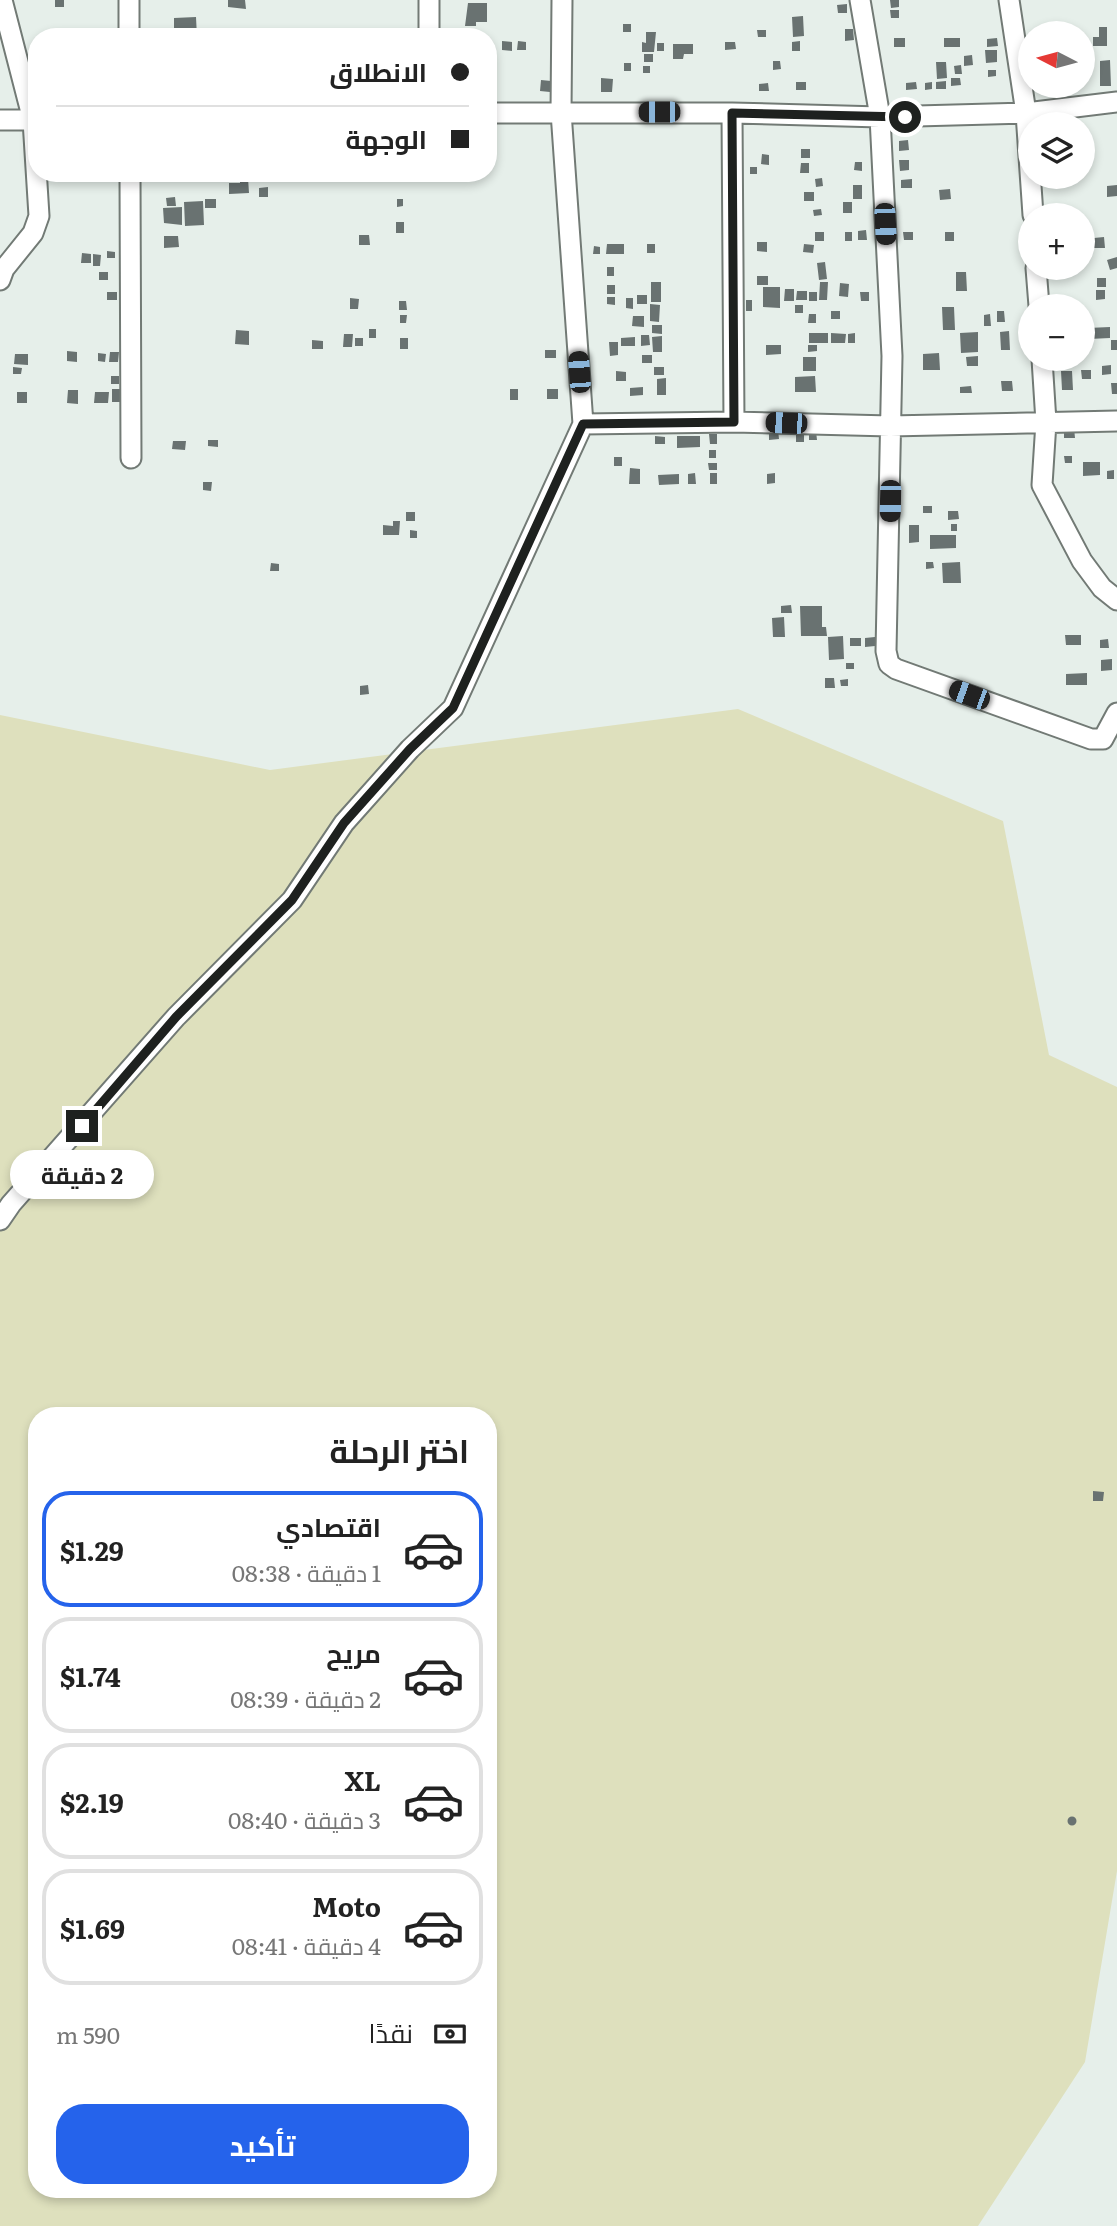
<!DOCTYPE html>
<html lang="ar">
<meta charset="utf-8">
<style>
:root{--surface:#fff;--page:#f2f2f2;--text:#222;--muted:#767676;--line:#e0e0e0;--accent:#2563eb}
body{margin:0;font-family:Literata,Cairo,serif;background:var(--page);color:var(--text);direction:rtl;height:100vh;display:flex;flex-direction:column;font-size:26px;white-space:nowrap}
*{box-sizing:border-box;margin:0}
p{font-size:23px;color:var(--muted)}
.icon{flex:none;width:38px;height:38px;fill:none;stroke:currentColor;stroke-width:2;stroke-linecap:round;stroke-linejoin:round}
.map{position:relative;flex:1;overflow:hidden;direction:ltr}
.panel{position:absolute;left:28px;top:1407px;width:469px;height:791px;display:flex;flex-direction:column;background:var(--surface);border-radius:28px;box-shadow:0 4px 10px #0003;direction:rtl}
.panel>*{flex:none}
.hud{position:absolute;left:28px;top:28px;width:469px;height:154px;border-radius:28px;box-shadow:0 4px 10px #0003;direction:rtl;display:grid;align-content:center;height:154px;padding:0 28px;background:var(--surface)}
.needle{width:46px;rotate:276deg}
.fabs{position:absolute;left:1018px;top:21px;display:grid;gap:14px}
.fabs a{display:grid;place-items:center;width:77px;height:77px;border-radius:50%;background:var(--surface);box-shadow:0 4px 10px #0003;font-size:35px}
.end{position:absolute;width:32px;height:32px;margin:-16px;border:9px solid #1e211f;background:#fff;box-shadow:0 0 0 4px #fff}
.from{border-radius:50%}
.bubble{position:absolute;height:49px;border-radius:24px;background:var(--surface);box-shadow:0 4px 10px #0003;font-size:23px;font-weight:700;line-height:49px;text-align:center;direction:rtl}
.car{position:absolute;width:21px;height:42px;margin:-21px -10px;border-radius:9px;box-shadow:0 0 5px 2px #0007;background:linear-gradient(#222 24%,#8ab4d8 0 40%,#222 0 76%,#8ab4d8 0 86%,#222 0)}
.hud b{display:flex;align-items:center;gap:24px;height:66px;font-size:26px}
.hud b+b{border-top:2px solid var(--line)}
.hud i{width:18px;height:18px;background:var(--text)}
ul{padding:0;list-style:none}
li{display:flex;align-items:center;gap:21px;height:116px;margin:0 14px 10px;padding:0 14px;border:4px solid var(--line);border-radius:28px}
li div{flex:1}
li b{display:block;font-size:26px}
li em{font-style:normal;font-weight:700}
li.active{border-color:var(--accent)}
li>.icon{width:63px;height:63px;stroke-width:1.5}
h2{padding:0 28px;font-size:32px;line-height:84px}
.pay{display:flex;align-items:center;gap:18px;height:77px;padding:0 28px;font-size:26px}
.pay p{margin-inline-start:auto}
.cta{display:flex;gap:14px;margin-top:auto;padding:14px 28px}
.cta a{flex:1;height:80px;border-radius:28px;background:var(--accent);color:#fff;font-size:28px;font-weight:700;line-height:80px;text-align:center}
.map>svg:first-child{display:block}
.green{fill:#dee0bd;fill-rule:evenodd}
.building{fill:#697271}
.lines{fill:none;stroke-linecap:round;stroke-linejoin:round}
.minor-casing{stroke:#727a75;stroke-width:23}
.minor{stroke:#fff;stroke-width:19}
.route{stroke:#1e211f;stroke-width:9}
</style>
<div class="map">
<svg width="1117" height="2226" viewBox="0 0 1117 2226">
<rect width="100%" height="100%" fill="#e6efea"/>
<path class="green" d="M738,709L1003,821L1049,1055L1117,1087V1871L1085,2062L978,2226H0V715L270,770ZM37,1416H488V2189H37Z"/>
<path class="building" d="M55,0H64V7H55Z
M228,0H245L246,9L228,7Z
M890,0H899V7L891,8Z
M468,3H487V22H476V26H465Z
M847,4V13H838L837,5Z
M890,10H899V18H891Z
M803,16L804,36L793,37L792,17Z
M196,17L197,37H174V18Z
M623,24H631V32H623Z
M1099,27H1107V46H1093V37H1099Z
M95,29V37H71V34H84V30Z
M845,29H853L854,40L845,41Z
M757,30H766V37H758Z
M449,32H460V37H449Z
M646,32H656L654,52H642V42L646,43Z
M894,38H905V47H894Z
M944,38H960V47H944Z
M997,38L998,46L987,47V39Z
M502,41L512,42V51L502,50Z
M518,41L526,42V50H517Z
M800,41V51H792V42Z
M725,42H735L736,49L725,50Z
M657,43H664V51H657Z
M673,44H693V54H684L683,59H673Z
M985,50H997V62L986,63Z
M644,54H653V62H644Z
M972,55L973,65L964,66V56Z
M1110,60L1111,86H1100V61Z
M773,61H780L781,69L773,70Z
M936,62H946L947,78L937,79Z
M624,63H631V71H624Z
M961,65L962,74H955L954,66Z
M643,66H650V73H643Z
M988,70H996V76L988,77Z
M601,78L613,79L612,92H601Z
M951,78H960L961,85L951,86Z
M541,80L551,81L550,92L540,91Z
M946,81V89H936V82Z
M796,82H806V90H796Z
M916,82L917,89L906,90V83Z
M932,82V89L925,90V83Z
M768,83L769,91H759V84Z
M908,140L909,150L899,151V141Z
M801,149H810V158H801Z
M762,154L769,155V165L761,164Z
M899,160H909V170L900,171Z
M855,162H862V171L854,170Z
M801,163H809V173H800Z
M750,167H757V174H750Z
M240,178H248L249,193L229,194V183H240Z
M822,178L823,186L816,187L815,179Z
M912,179V188H901V180Z
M853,185H862V199H853Z
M1117,185V196L1107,197V186Z
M268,187V197H259V188Z
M950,189L951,199L940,200L939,190Z
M804,192H814V201H804Z
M175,197L176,206H167L166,198Z
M205,199H216V208H205Z
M397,199H403V206L397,207Z
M203,201L204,225L185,226L184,202Z
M843,202H852V213H843Z
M182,207V225L164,223L163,208Z
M821,209L822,215L814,216L813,210Z
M396,222H404V233H396Z
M866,230L867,240H858V231Z
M815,232H824V241H815Z
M845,232H852V241H845Z
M903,232H913V240H904Z
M945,232H954V241H945Z
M359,235H369L370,245H359Z
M164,236H178L179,247L164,248Z
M1104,237L1105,248H1094V238Z
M1090,239V252H1083V240Z
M757,242H767V252L757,251Z
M607,244H624V254H606Z
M647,244H655V253H647Z
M804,244L814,245L813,253L803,252Z
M594,246L600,247V254H593Z
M107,251L115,252V258H107Z
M82,253L91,254V263H81Z
M93,254L101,255L100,266H93Z
M1117,257V268L1110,270L1107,260Z
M825,262L827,279L819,280L817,263Z
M607,267H614V276H607Z
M99,272H108V280H99Z
M956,272H966L967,291H956Z
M757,276H768V285H757Z
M1097,278H1106V287H1097Z
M651,282H661V302H651Z
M820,282H828L827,300H819Z
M840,283L849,284L848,297L839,296Z
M607,285H615V294H607Z
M763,287H780V308L763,307Z
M785,289H794V301H784Z
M1096,290H1105V299L1096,300Z
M797,291H807V300H796Z
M107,292H117V300H107Z
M809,292H817V301H809Z
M860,292H869V301H861Z
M637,295H647V304H637Z
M607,297H615V305L607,304Z
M350,298L359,299L358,309H350Z
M626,298H633V309L626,308Z
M746,300H752V311H746Z
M399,301H406L407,310H399Z
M650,304L660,305L659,322L650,321Z
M795,305H803V313H795Z
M942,307H954L955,330H943Z
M831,311H840V319H831Z
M997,311H1004L1005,322H997Z
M809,314H816V323H808Z
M990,314L991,326H984V315Z
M400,315H407L406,323H400Z
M633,316H644V327L632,326Z
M652,325H662V334L652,333Z
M1110,327V338L1089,339L1088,328Z
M369,329H376V338H369Z
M236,330L249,331V345L235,344Z
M1009,331L1010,350H1001L1000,332Z
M978,332V352L961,353L960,333Z
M809,333H828V343H809Z
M831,333L846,334L845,343H831Z
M855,333V343H848V334Z
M344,334H353L352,347H343Z
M641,335H649L650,345L641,346Z
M662,336V352H653L652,337Z
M635,337V346H621V338Z
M355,338H363V346H355Z
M400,338H408V349H400Z
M312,340L323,341V349H312Z
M1111,340H1117V350H1111Z
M609,342H618V355L610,356Z
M766,345H781V354L766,355Z
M808,345H817V351L808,352Z
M545,350H556V358H545Z
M67,351L77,352V362L67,361Z
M110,352H119L118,362H109Z
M98,353L106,354L105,362L98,361Z
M939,353L940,370H923V354Z
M15,354H28V365L14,364Z
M642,355H652V363H642Z
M978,356V366H967L966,357Z
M803,357H816V371H803Z
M1111,365V374L1102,375V366Z
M13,367L22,368L21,374H13Z
M654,367H664V375H654Z
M1081,370H1091V379H1082Z
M616,371L626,372V381H616Z
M1061,371H1072L1073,390H1062Z
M111,376H119V384H111Z
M815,376L816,392H795V377Z
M666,378V395H657V379Z
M1001,381H1012L1013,391H1002Z
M1111,383H1117V394H1112Z
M971,386L972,393H960V387Z
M643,387V395L630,396V388Z
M112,389H123L122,402H112Z
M510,389H518V400H510Z
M547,389H558V399H547Z
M68,390H78V404L67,403Z
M17,392H27V403H17Z
M95,392H109L108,403H94Z
M1064,428H1074L1075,438H1064Z
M778,430L779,439L769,440V431Z
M816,431L817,440H809V432Z
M709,434H717V444H710Z
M804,434V442H796V435Z
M655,436L665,437V444H655Z
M677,436H700V447L677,448Z
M208,440H218V447L208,446Z
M173,441H186L185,450L172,449Z
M709,450H716V458H709Z
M1064,456H1072V463H1065Z
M614,457H622V466H614Z
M1083,462H1100V475L1083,476Z
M708,463H717V470H709Z
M630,468L640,469V484H629Z
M1114,470V479H1107V471Z
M695,473L696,484H688V474Z
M710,473H717V484H710Z
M775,473V483L767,484V474Z
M679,474V484L659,485L658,475Z
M203,482H212L211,491L203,490Z
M923,506H932V513H923Z
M948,511H958L959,519L948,520Z
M406,512H415V521H406Z
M393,521H400L399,535H383V525L393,526Z
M951,524H957V531H951Z
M909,525H919V542L909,543Z
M410,530L417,531V538H410Z
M930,535H956V548L930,549Z
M926,562H933L934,568L926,569Z
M960,562L961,583H943L942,563Z
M271,563L279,564V571H270Z
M791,605L792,613H781V606Z
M800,606H822V627H826L827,636H801Z
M784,617L785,637H773L772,618Z
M1065,635H1081V645H1066Z
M843,636L844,659L829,660L828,637Z
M875,637V646L865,647V638Z
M850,638H861V646H850Z
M1108,639L1109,648H1100V640Z
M1112,659V670L1101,671V660Z
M846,663H854V669H846Z
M1087,673V685H1066V674Z
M825,678H834L835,688H825Z
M848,679V686H841L840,680Z
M368,685L369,694L360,695V686Z
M1093,1491L1104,1492L1103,1501H1093Z
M1067.5 1821a4.5 4.5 0 1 1 9 0a4.5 4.5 0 1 1-9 0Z"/>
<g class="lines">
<g class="minor-casing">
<path id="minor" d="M129,0V37
M429,0V37
M860,0L880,117L892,356L886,651L889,664L896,669L1091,739H1103L1117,713
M1009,0L1026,113L1033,215
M488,113H732L880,117L1026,113L1117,102
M732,113L734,422
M0,120H37
M130,173L131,458
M1036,268L1039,306
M0,280L4,269L33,233L39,216L33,120L2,0
M1042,359L1046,422L1042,485L1082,561L1102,588L1117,600
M583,424L734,422L890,426L1117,421
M0,1220L11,1204L176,1017L292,900L344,823L410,749L453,708L583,424L561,112L562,0"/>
</g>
<use href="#minor" class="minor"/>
</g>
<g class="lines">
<path class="route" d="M82,1126L176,1017L292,900L344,823L410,749L453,708L583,424L734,422L732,113L905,117"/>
</g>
</svg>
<div class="fabs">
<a><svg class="needle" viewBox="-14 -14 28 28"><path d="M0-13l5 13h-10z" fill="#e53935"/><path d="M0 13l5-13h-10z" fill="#767676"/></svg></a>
<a><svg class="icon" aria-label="layers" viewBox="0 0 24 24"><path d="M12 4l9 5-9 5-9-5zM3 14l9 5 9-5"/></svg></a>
<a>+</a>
<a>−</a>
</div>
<i class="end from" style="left:905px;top:117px"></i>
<i class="end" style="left:82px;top:1126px"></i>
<div class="bubble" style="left:10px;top:1150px;width:144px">2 دقيقة</div>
<i class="car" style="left:659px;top:112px;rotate:270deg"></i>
<i class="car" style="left:885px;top:224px;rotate:177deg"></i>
<i class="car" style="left:579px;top:372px;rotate:356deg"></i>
<i class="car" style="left:786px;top:423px;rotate:272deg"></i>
<i class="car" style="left:890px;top:501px;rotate:181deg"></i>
<i class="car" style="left:969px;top:695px;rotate:290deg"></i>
<div class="hud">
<b><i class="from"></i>الانطلاق</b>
<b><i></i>الوجهة</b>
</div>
<section class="panel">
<h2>اختر الرحلة</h2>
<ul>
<li class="active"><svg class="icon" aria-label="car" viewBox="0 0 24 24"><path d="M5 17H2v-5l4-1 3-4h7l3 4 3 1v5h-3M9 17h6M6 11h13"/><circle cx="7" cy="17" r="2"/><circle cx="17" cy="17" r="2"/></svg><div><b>اقتصادي</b><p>1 دقيقة · 08:38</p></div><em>$1.29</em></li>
<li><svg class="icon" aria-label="car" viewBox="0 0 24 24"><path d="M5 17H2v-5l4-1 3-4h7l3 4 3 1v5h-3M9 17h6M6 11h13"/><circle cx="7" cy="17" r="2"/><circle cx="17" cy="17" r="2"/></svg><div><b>مريح</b><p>2 دقيقة · 08:39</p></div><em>$1.74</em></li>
<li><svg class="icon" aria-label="car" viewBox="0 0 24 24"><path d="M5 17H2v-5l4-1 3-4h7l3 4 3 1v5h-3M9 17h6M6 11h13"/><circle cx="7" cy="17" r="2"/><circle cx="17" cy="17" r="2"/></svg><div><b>XL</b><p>3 دقيقة · 08:40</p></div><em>$2.19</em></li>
<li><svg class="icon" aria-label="car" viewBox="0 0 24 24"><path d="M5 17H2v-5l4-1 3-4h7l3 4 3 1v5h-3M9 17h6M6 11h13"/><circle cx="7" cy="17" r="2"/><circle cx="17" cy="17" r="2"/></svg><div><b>Moto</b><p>4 دقيقة · 08:41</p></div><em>$1.69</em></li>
</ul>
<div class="pay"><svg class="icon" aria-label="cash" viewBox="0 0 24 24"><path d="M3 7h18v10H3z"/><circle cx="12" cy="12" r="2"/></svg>نقدًا<p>590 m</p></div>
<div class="cta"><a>تأكيد</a></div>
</section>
</div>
